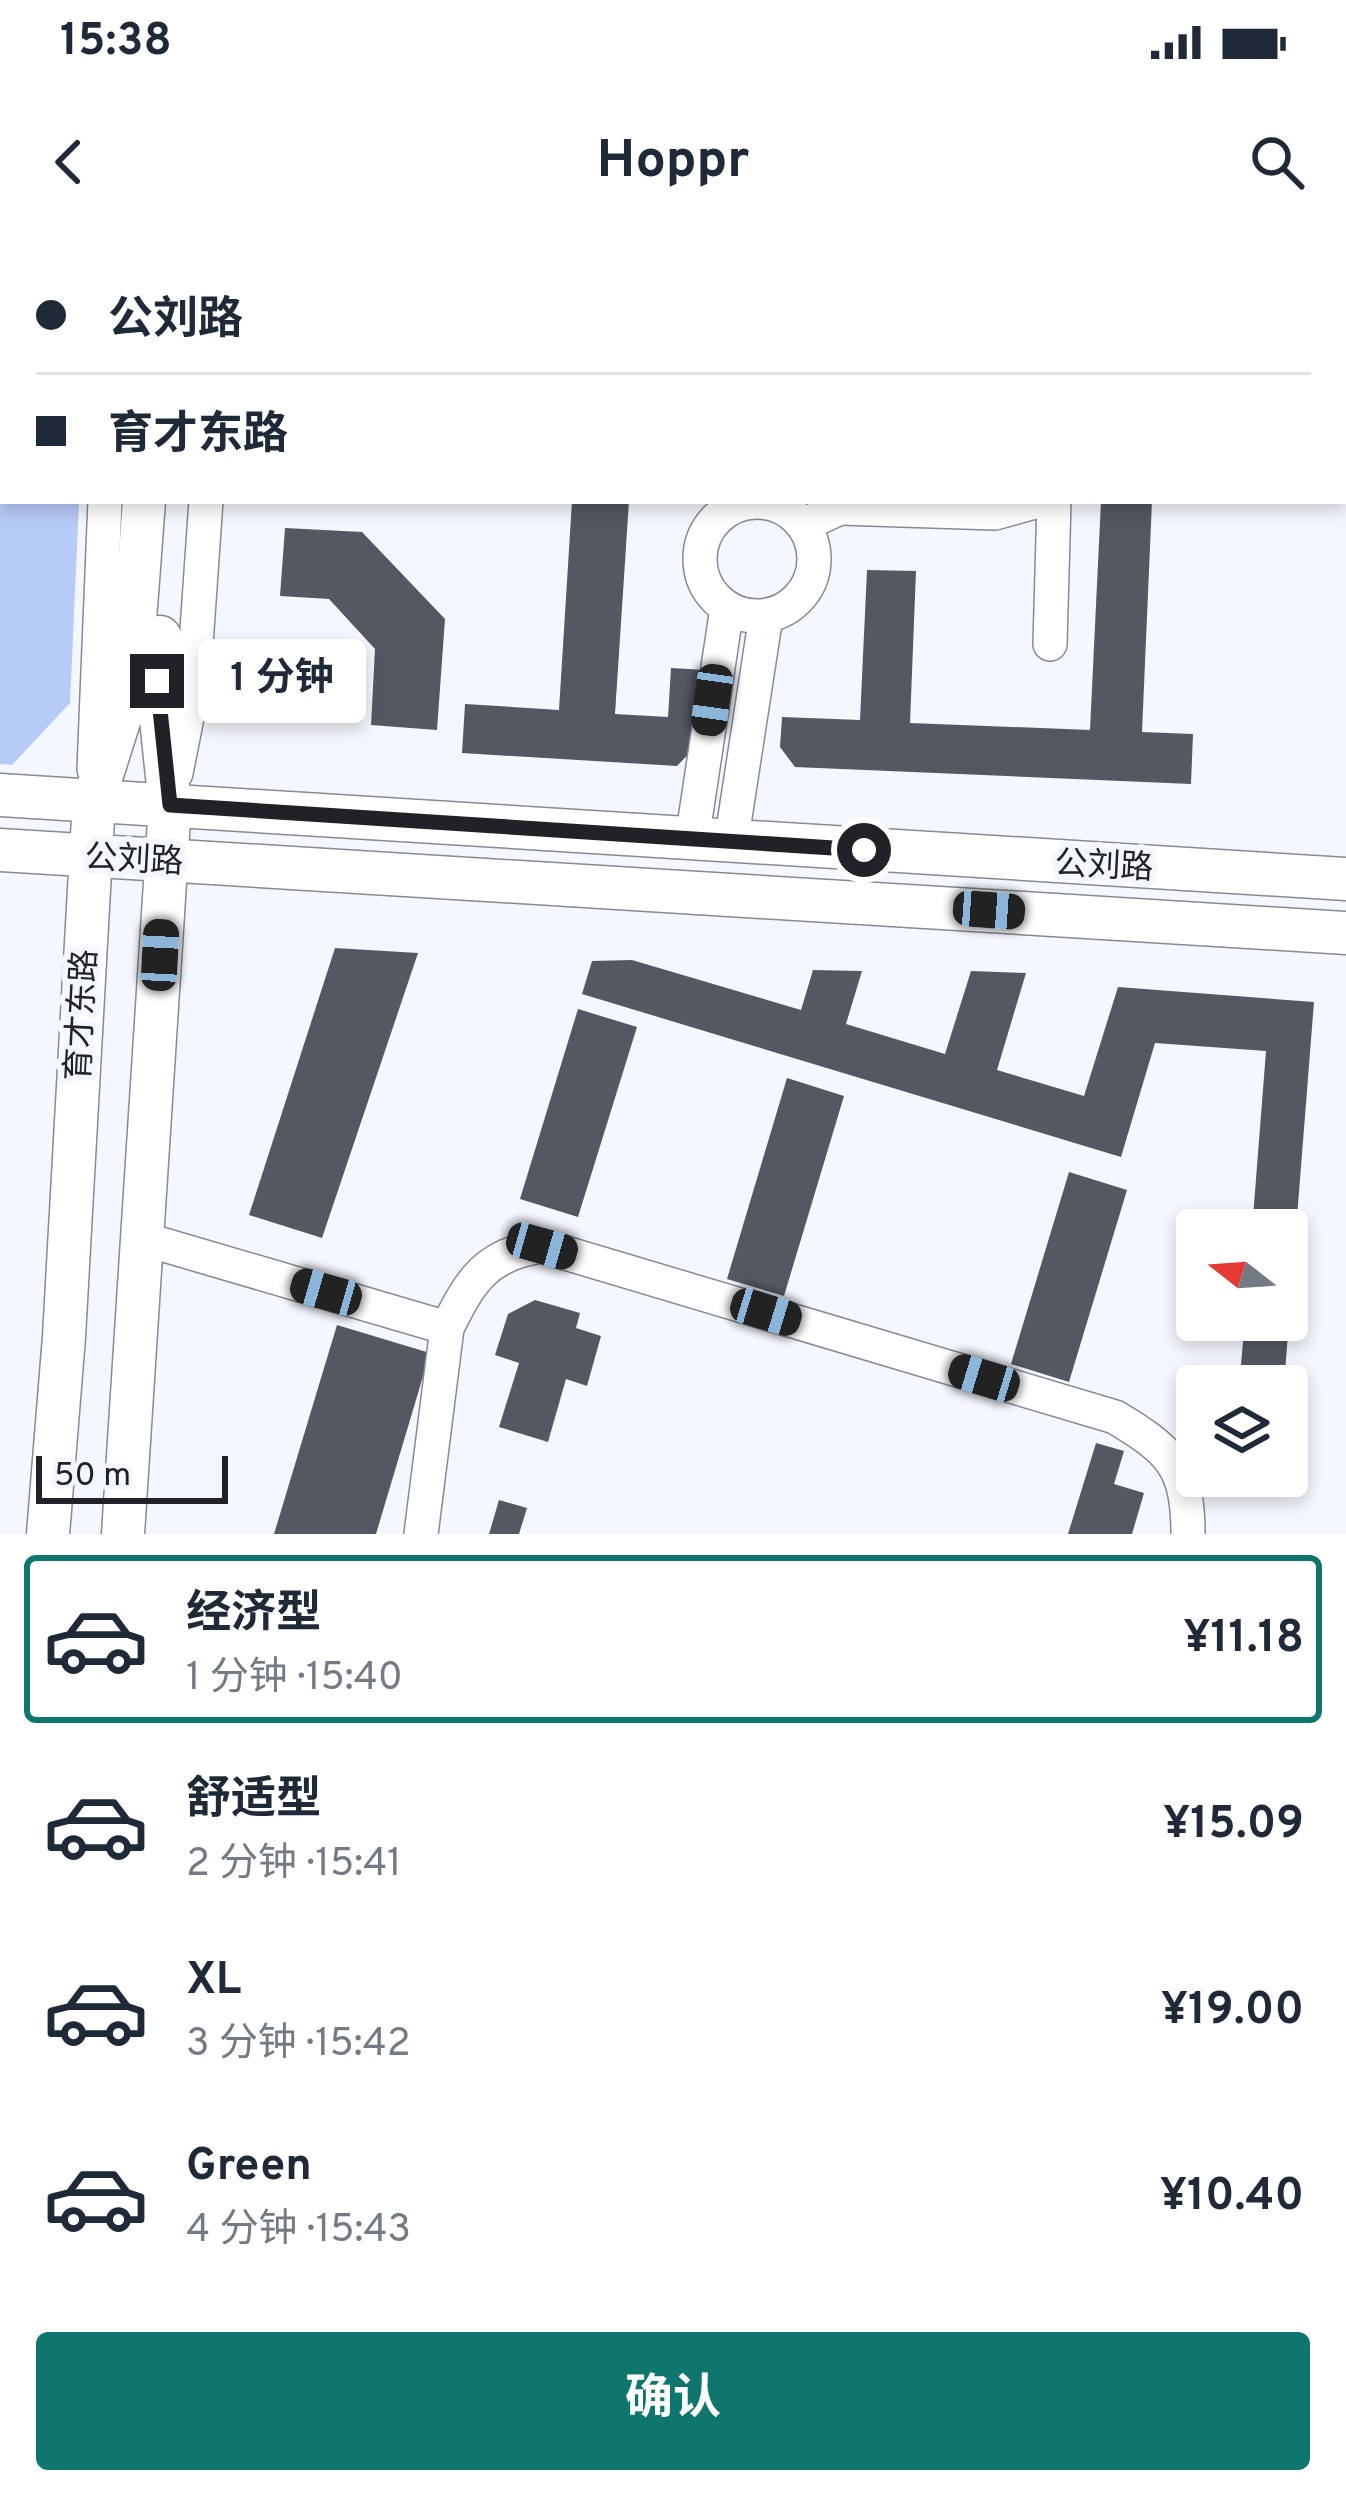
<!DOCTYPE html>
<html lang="zh">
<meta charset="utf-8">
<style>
:root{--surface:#fff;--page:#f6f6f7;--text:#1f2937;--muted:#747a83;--line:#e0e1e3;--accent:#0f766e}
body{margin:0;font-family:Overpass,"Noto Sans SC",sans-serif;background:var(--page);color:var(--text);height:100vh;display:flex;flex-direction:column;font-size:45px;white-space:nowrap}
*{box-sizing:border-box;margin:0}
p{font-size:39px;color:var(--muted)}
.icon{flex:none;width:66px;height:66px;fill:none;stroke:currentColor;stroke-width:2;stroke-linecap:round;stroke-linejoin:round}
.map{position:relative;height:1294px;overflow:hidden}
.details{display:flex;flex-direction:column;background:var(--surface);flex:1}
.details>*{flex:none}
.hud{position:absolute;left:0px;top:0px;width:1347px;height:264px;box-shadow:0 6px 18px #0003;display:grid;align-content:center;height:264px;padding:0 36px;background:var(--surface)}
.needle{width:78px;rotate:287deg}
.tools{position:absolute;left:1176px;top:969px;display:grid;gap:24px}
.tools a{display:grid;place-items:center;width:132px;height:132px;border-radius:12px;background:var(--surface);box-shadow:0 6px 18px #0003;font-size:60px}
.scale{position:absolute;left:36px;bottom:30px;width:192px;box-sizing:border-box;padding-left:12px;border:6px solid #212227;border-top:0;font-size:33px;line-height:42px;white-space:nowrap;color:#212227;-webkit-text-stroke:9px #f4f7fd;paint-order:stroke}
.end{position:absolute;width:54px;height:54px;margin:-27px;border:15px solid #212227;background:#fff;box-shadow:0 0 0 6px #fff}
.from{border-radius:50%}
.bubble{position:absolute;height:84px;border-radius:12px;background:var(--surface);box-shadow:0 6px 18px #0003;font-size:39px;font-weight:700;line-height:84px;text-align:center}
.car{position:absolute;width:36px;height:72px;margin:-36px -18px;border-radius:15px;box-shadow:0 0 9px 3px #0007;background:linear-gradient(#222 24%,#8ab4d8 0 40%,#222 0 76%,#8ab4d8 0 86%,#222 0)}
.hud b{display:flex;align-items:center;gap:42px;height:114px;font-size:45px}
.hud b+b{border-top:3px solid var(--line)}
.hud i{width:30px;height:30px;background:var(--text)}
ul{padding:21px 0 0;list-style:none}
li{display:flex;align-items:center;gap:36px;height:168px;margin:0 24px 18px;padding:0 12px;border:6px solid transparent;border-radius:12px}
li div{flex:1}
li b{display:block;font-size:45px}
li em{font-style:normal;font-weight:700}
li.selected{border-color:var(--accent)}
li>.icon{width:108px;height:108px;stroke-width:1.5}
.button{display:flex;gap:24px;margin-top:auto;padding:24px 36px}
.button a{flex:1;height:138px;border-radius:12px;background:var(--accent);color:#fff;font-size:48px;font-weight:700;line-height:138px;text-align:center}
.status{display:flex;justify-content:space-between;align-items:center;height:84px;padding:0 60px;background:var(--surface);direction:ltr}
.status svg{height:33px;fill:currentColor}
header{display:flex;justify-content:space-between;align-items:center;height:156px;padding:0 36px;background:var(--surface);font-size:54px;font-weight:700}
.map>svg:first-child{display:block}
.green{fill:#b7cbf9}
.building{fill:#545862}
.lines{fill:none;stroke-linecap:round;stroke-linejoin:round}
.minor-casing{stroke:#858a94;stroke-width:36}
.major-casing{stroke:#858a94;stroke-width:45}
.path{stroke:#b1b3b9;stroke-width:4.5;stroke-dasharray:9 9;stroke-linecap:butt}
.minor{stroke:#fff;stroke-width:33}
.major{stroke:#fff;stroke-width:42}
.route{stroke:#212227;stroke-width:15}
.labels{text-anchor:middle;stroke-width:12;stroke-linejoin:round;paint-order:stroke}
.street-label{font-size:33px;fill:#212227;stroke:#f4f7fd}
</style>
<div class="status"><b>15:38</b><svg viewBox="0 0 49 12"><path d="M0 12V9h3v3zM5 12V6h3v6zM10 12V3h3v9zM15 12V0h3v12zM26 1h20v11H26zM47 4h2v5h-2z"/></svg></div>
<header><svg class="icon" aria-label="back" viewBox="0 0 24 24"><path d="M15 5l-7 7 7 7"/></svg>Hoppr<svg class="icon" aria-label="search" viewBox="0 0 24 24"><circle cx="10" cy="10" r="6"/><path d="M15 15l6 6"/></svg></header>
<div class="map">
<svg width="1346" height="1294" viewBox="0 0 1346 1294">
<rect width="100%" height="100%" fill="#f4f7fd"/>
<path class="green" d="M0,0H91L3,3V261H79L70,463L12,525L0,524Z"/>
<path class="building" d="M572,261H629L615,474L668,477L671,428L706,430L701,501L677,526L462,513L465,464L559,470Z
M1101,261H1152L1142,492L1193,494L1191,544L795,527L780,507L782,477L860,480L867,330L916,331L910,483L1090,490Z
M285,288L362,292L445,379L437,490L371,485L375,409L329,359L280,356Z
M335,708L418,713L322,998L249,975Z
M632,720L801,770L813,730L862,731L846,784L945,814L971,731L1026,733L997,830L1084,856L1118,747L1314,762L1290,1066H1287V990H1252L1266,811L1155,803L1121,917L582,754L592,721Z
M578,769L637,787L578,977L520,959Z
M787,838L844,856L784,1056L727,1039Z
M1069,932L1127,950L1069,1142L1011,1124Z
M535,1060L580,1073L576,1088L601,1096L587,1146L566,1139L548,1202L499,1187L519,1123L495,1115L508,1074Z
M1245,1080H1289L1284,1146H1239Z
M337,1085L430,1113L376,1294H274Z
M1096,1203L1124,1211L1114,1244L1144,1253L1132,1294H1068Z
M499,1260L527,1268L519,1294H489Z"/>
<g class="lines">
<g class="minor-casing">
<path id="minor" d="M121,3L122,0
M225,3V0
M700 319a57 57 0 1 1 114 0a57 57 0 1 1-114 0Z
M803,285L840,268L995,273L1038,261
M1050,404L1054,261
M94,529L105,261
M176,533L193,447L206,261
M692,600L727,368
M731,603L766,376
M144,999L447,1088
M421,1294L447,1088C471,1039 487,1014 542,1006L1115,1177C1170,1210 1188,1226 1188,1294"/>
</g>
<g class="major-casing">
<path id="major" d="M188,3V0
M0,555L1346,639
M0,610L1346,693
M48,1294L64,1097L94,560L130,446L144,261
M123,1294L170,565L157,441L160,397"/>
</g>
<path class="path" d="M0,38L3,42
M0,162L3,155"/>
<use href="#minor" class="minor"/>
<use href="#major" class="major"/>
</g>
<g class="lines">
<path class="route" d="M157,441L170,565L864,610"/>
</g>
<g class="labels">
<g class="street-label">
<text transform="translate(134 618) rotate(3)" y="12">公刘路</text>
<text transform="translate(1104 624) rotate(3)" y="12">公刘路</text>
<text transform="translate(80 775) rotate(-87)" y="12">育才东路</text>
</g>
</g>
</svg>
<div class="tools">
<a><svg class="needle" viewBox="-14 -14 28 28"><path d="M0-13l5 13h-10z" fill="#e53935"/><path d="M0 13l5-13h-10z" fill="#747a83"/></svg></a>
<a><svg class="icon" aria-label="layers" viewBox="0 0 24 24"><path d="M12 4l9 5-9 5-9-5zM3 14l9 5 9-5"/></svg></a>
</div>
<div class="scale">50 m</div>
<i class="end from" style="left:864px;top:610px"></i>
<i class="end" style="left:157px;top:441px"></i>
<div class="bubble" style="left:198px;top:399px;width:168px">1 分钟</div>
<i class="car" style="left:712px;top:460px;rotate:188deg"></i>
<i class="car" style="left:989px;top:670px;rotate:94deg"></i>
<i class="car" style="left:160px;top:715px;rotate:3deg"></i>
<i class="car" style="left:542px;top:1006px;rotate:106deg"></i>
<i class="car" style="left:326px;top:1052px;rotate:286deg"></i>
<i class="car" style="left:766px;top:1072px;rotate:107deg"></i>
<i class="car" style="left:984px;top:1138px;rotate:287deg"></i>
<div class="hud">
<b><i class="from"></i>公刘路</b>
<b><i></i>育才东路</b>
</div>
</div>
<section class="details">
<ul>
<li class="selected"><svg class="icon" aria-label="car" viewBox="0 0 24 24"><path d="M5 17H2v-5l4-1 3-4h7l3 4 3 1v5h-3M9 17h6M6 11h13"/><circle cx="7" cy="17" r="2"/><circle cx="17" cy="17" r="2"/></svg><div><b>经济型</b><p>1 分钟 · 15:40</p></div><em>¥11.18</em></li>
<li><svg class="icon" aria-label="car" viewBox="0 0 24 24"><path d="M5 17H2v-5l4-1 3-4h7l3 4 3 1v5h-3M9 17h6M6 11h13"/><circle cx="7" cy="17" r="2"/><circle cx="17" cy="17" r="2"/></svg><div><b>舒适型</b><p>2 分钟 · 15:41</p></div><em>¥15.09</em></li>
<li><svg class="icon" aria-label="car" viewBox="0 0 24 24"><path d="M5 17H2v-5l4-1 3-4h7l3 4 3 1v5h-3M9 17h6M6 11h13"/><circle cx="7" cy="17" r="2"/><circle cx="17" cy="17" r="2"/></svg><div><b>XL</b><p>3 分钟 · 15:42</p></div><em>¥19.00</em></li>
<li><svg class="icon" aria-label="car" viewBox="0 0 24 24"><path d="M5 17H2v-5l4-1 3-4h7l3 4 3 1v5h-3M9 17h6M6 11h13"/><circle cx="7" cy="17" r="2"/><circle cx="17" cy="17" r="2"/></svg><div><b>Green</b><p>4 分钟 · 15:43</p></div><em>¥10.40</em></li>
</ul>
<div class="button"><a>确认</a></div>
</section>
